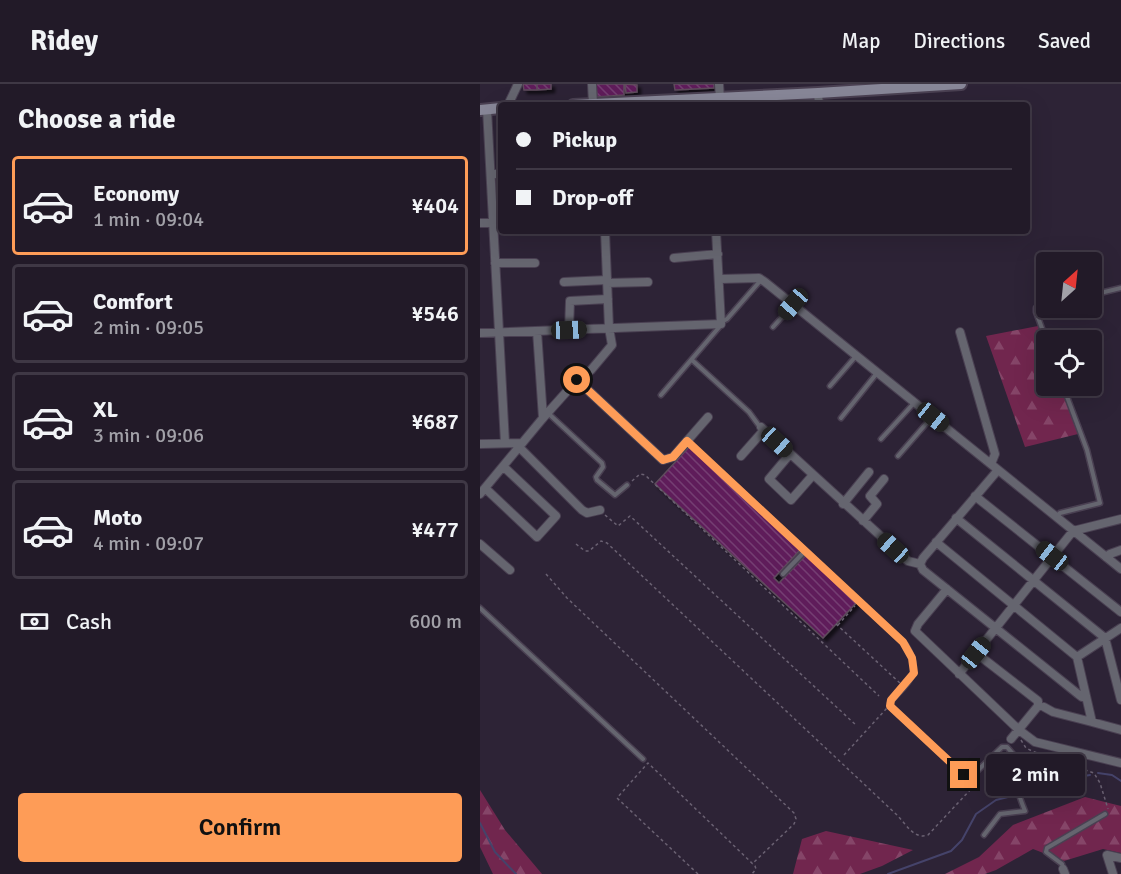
<!DOCTYPE html>
<meta charset="utf-8">
<style>
:root{--surface:#221a28;--page:#2e2734;--text:#f1f3f6;--muted:#a2a1a8;--line:#3f3845;--accent:#fe9c57}
body{margin:0;font-family:Signika,sans-serif;background:var(--page);color:var(--text);height:100vh;display:flex;flex-direction:column;font-size:22px;white-space:nowrap}
*{box-sizing:border-box;margin:0}
p{font-size:20px;color:var(--muted)}
.icon{flex:none;width:33px;height:33px;fill:none;stroke:currentColor;stroke-width:2;stroke-linecap:round;stroke-linejoin:round}
.map{position:relative;flex:1;overflow:hidden}
.sheet{display:flex;flex-direction:column;background:var(--surface);width:480px}
.sheet>*{flex:none}
.hud{position:absolute;left:18px;top:18px;width:532px;height:132px;border-radius:6px;box-shadow:0 6px 24px #0002,0 0 0 2px var(--line);display:grid;align-content:center;height:132px;padding:0 18px;background:var(--surface)}
.needle{width:39px;rotate:27deg}
.fabs{position:absolute;left:556px;top:168px;display:grid;gap:12px}
.fabs a{display:grid;place-items:center;width:66px;height:66px;border-radius:6px;background:var(--surface);box-shadow:0 6px 24px #0002,0 0 0 2px var(--line);font-size:30px}
.end{position:absolute;width:27px;height:27px;margin:-14px;border:8px solid #fe9c57;background:#111;box-shadow:0 0 0 3px #111}
.from{border-radius:50%}
.bubble{position:absolute;height:42px;border-radius:6px;background:var(--surface);box-shadow:0 6px 24px #0002,0 0 0 2px var(--line);font-size:20px;font-weight:600;line-height:42px;text-align:center}
.car{position:absolute;width:18px;height:36px;margin:-18px -9px;border-radius:8px;box-shadow:0 0 4px 2px #0007;background:linear-gradient(#222 24%,#8ab4d8 0 40%,#222 0 76%,#8ab4d8 0 86%,#222 0)}
.hud b{display:flex;align-items:center;gap:21px;height:57px;font-size:22px}
.hud b+b{border-top:2px solid var(--line)}
.hud i{width:15px;height:15px;background:var(--text)}
ul{padding:0;list-style:none}
li{display:flex;align-items:center;gap:18px;height:99px;margin:0 12px 9px;padding:0 6px;border:3px solid var(--line);border-radius:6px}
li div{flex:1}
li b{display:block;font-size:22px}
li em{font-style:normal;font-weight:600}
li.selected{border-color:var(--accent)}
li>.icon{width:54px;height:54px;stroke-width:1.5}
h2{padding:0 18px;font-size:27px;line-height:72px}
.pay{display:flex;align-items:center;gap:15px;height:66px;padding:0 18px;font-size:22px}
.pay p{margin-inline-start:auto}
.primary-button{display:flex;gap:12px;margin-top:auto;padding:12px 18px}
.primary-button a{flex:1;height:69px;border-radius:6px;background:var(--accent);color:#111;font-size:24px;font-weight:600;line-height:69px;text-align:center}
header{display:flex;align-items:center;gap:36px;box-sizing:border-box;height:84px;padding:0 30px;background:var(--surface);border-bottom:2px solid var(--line)}
header strong{font-size:28px}
nav{display:flex;gap:33px;margin-inline-start:auto;font-size:21px}
main{display:flex;flex:1;min-height:0}
.map>svg:first-child{display:block}
.forest{fill:url(#forest-firs)}
.lines{fill:none;stroke-linecap:round;stroke-linejoin:round}
.stream{stroke:#45436a;stroke-width:2}
.building{fill:url(#building-back-hatch);stroke:#5e4b5c;stroke-width:1.5;filter:url(#shadow)}
.lane-casing{stroke:#4a4052;stroke-width:7}
.street-casing{stroke:#4a4052;stroke-width:10}
.secondary-casing{stroke:#4a4052;stroke-width:14}
.path{stroke:#6a6172;stroke-width:1.5;stroke-dasharray:3 3;stroke-linecap:butt}
.lane{stroke:#65656f;stroke-width:4}
.street{stroke:#65656f;stroke-width:8}
.secondary{stroke:#888798;stroke-width:10}
.route{stroke:#fe9c57;stroke-width:8}
</style>
<header>
<strong>Ridey</strong>
<nav><a>Map</a><a>Directions</a><a>Saved</a></nav>
</header>
<main>
<section class="sheet">
<h2>Choose a ride</h2>
<ul>
<li class="selected"><svg class="icon" aria-label="car" viewBox="0 0 24 24"><path d="M5 17H2v-5l4-1 3-4h7l3 4 3 1v5h-3M9 17h6M6 11h13"/><circle cx="7" cy="17" r="2"/><circle cx="17" cy="17" r="2"/></svg><div><b>Economy</b><p>1 min · 09:04</p></div><em>¥404</em></li>
<li><svg class="icon" aria-label="car" viewBox="0 0 24 24"><path d="M5 17H2v-5l4-1 3-4h7l3 4 3 1v5h-3M9 17h6M6 11h13"/><circle cx="7" cy="17" r="2"/><circle cx="17" cy="17" r="2"/></svg><div><b>Comfort</b><p>2 min · 09:05</p></div><em>¥546</em></li>
<li><svg class="icon" aria-label="car" viewBox="0 0 24 24"><path d="M5 17H2v-5l4-1 3-4h7l3 4 3 1v5h-3M9 17h6M6 11h13"/><circle cx="7" cy="17" r="2"/><circle cx="17" cy="17" r="2"/></svg><div><b>XL</b><p>3 min · 09:06</p></div><em>¥687</em></li>
<li><svg class="icon" aria-label="car" viewBox="0 0 24 24"><path d="M5 17H2v-5l4-1 3-4h7l3 4 3 1v5h-3M9 17h6M6 11h13"/><circle cx="7" cy="17" r="2"/><circle cx="17" cy="17" r="2"/></svg><div><b>Moto</b><p>4 min · 09:07</p></div><em>¥477</em></li>
</ul>
<div class="pay"><svg class="icon" aria-label="cash" viewBox="0 0 24 24"><path d="M3 7h18v10H3z"/><circle cx="12" cy="12" r="2"/></svg>Cash<p>600 m</p></div>
<div class="primary-button"><a>Confirm</a></div>
</section>
<div class="map">
<svg width="641" height="790" viewBox="0 0 641 790">
<defs>
<pattern id="forest-firs" width="22" height="20" patternUnits="userSpaceOnUse" patternTransform="scale(1.5)"><rect width="22" height="20" fill="#71264e"/><path d="M5 1l3.5 6h-7zM16 11l3.5 6h-7z" fill="#854568"/></pattern>
<pattern id="building-back-hatch" width="6" height="6" patternUnits="userSpaceOnUse" patternTransform="scale(1.5)"><rect width="6" height="6" fill="#5e1e5a"/><path d="M-1 5l2 2M0 0l6 6M5-1l2 2" fill="none" stroke="#753e72"/></pattern>
<filter id="shadow"><feDropShadow dx="3.5" dy="3.5" stdDeviation="1.5" flood-color="#0009"/></filter>
</defs>
<rect width="100%" height="100%" fill="#2d2336"/>
<path class="forest" d="M558,242L567,267V302H580L598,350L545,363L506,252Z
M0,706L25,746L62,790H13L0,763Z
M605,713L641,722V769L623,765L584,777L553,765L516,786L505,790H465L499,773L533,741Z
M346,747L433,766L402,782L380,790H313L322,755Z"/>
<g class="lines">
<path class="stream" d="M618,689L632,691L641,697
M0,739L15,768L36,790
M408,790L471,767L482,756L496,730L516,716L544,709L551,683L555,681L568,687H597L604,692L610,691"/>
</g>
<path class="building" d="M43,0H57V6H44Z
M57,0H71V5L57,6Z
M116,0H144V11L117,13Z
M145,0L157,1V8L146,9Z
M194,0H234V4L195,6Z
M210,362L321,465L294,494L299,499L326,471L377,518L343,554L175,400Z"/>
<g class="lines">
<g class="lane-casing">
<path id="lane" d="M612,211L641,204
M567,222L556,224V228L567,258
M243,237L247,235L281,196
M293,243L313,221
M212,276L269,328L280,343
M350,302L376,272
M181,311L241,241
M69,330L122,379L123,383L116,393L117,396L135,411L147,401
M361,334L397,289
M401,355L434,319
M208,358L426,561C443,589 430,596 411,617L410,619L412,624L484,691L489,693L493,691L522,663H527L544,683C536,705 536,705 545,727L520,730L504,751
M418,372L452,333
M577,432L580,429L620,419L607,366L583,302
M303,490L325,467
M0,524L163,675
M583,785L582,780L566,768L567,764L625,730"/>
</g>
<g class="street-casing">
<path id="street" d="M112,0L113,20
M239,0L240,14
M338,9L339,21
M28,21L38,0
M7,25L25,359
M11,90H21
M0,139L21,138
M194,174L238,170
M15,179H55
M240,195L279,194L285,198L641,485
M84,198L127,196
M127,199L168,198
M89,246L90,217L128,215
M57,247L63,334
M480,248L515,370L511,380
M0,249L241,240L236,147
M97,296L183,376L193,373L228,333
M281,343L428,477L440,480
M0,360L42,359
M39,363L102,426L107,429L120,426
M310,370L289,395L311,416L333,391
M261,372L284,346
M518,386L443,474L440,480L443,486L598,610L602,613H606
M5,404L57,453L76,432L24,383
M0,410L63,334L97,296L111,286L132,261L129,244L125,147
M495,412L641,528
M363,420L389,388
M476,434L625,554L641,616
M383,437L397,420L390,412L404,395
M456,458L597,573
M0,460L30,486
M626,473L630,470L641,466
M467,505L438,540L435,547L539,646L555,658L641,679
M641,544L597,573L612,638L641,646
M496,569L558,617V622L531,655
M479,590L593,447L641,435
M564,623L573,628L612,638
M583,785L585,790
M633,790L627,771L641,774"/>
</g>
<g class="secondary-casing">
<path id="secondary" d="M93,21L338,9L481,0
M0,26L21,24"/>
</g>
<path class="path" d="M152,397L160,390L165,391L399,612
M125,431L138,442L150,432L377,642
M96,460L105,467H109L121,457L127,459L417,731C426,740 434,756 448,751L491,705V699
M66,490L87,514L314,729L316,735L314,740L272,780
M356,540L421,600
M358,541L375,522
M541,656L546,664L552,667L614,689L620,699L628,725
M364,671L407,624
M218,790L137,714L168,679L275,782L276,785L272,790"/>
<use href="#lane" class="lane"/>
<use href="#street" class="street"/>
<use href="#secondary" class="secondary"/>
</g>
<g class="lines">
<path class="route" d="M97,296L183,376L193,373L207,357L423,558L432,574L434,589L411,616L410,622L484,691"/>
</g>
</svg>
<div class="fabs">
<a><svg class="needle" viewBox="-14 -14 28 28"><path d="M0-13l5 13h-10z" fill="#e53935"/><path d="M0 13l5-13h-10z" fill="#a2a1a8"/></svg></a>
<a><svg class="icon" aria-label="locate" viewBox="0 0 24 24"><circle cx="12" cy="12" r="6"/><path d="M12 2v4M12 18v4M2 12h4M18 12h4"/></svg></a>
</div>
<i class="end from" style="left:97px;top:296px"></i>
<i class="end" style="left:484px;top:691px"></i>
<div class="bubble" style="left:506px;top:670px;width:99px">2 min</div>
<i class="car" style="left:313px;top:220px;rotate:221deg"></i>
<i class="car" style="left:89px;top:246px;rotate:88deg"></i>
<i class="car" style="left:453px;top:333px;rotate:129deg"></i>
<i class="car" style="left:297px;top:358px;rotate:132deg"></i>
<i class="car" style="left:413px;top:464px;rotate:312deg"></i>
<i class="car" style="left:572px;top:472px;rotate:308deg"></i>
<i class="car" style="left:496px;top:569px;rotate:39deg"></i>
<div class="hud">
<b><i class="from"></i>Pickup</b>
<b><i></i>Drop-off</b>
</div>
</div>
</main>
